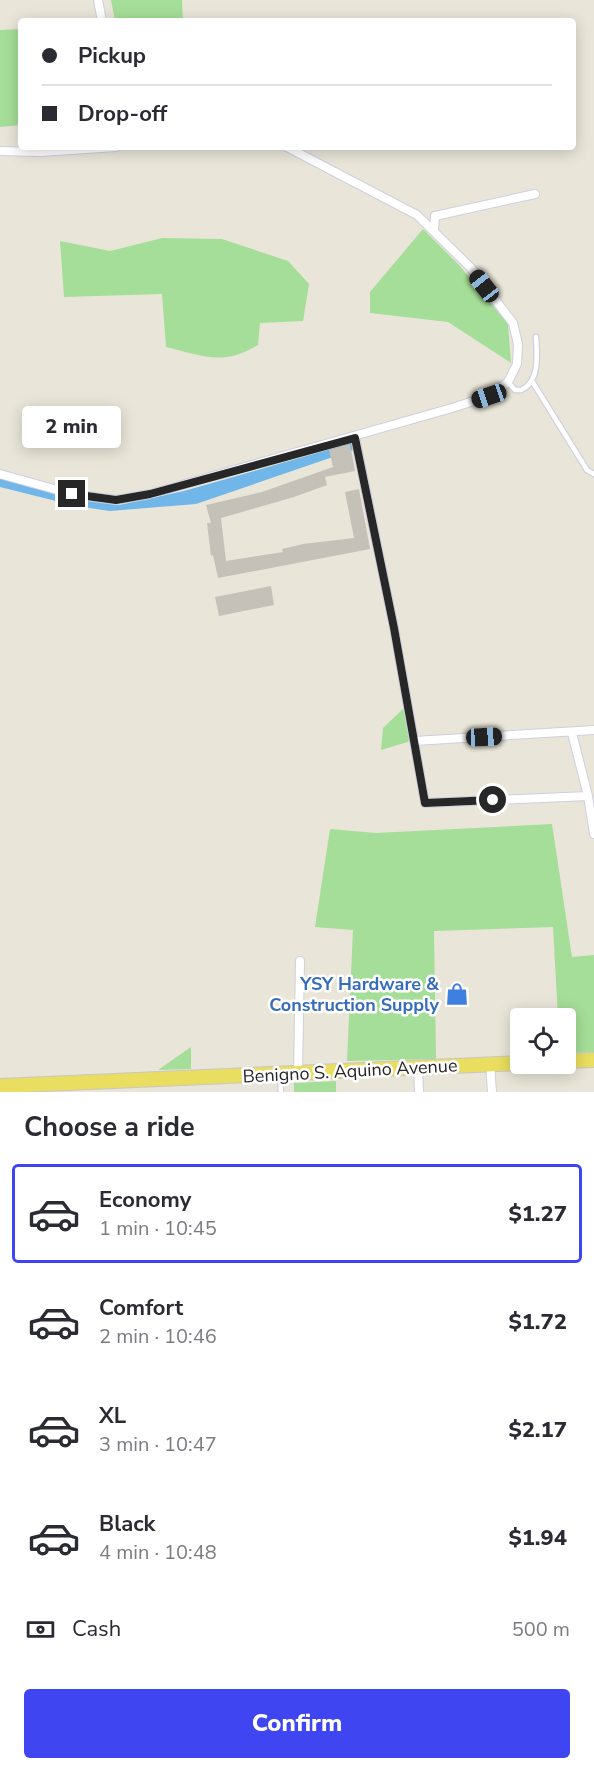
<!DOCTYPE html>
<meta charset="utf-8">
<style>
:root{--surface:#fff;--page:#f7f7f7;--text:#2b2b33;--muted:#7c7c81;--line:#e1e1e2;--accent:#3f45f0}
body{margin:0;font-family:"Nunito Sans",sans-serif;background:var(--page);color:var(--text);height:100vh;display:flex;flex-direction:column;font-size:22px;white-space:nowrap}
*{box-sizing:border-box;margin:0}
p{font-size:20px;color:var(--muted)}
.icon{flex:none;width:33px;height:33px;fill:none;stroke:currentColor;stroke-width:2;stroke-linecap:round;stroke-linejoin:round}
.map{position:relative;height:1092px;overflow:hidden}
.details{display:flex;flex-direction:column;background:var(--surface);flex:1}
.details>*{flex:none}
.top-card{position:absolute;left:18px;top:18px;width:558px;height:132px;border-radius:6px;box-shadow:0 3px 15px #0003;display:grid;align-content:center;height:132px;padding:0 24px;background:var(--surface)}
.fabs{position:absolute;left:510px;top:1008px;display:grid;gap:12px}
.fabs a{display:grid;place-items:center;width:66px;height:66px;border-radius:6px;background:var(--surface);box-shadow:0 3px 15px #0003;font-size:30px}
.end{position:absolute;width:27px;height:27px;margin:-14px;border:8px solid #272727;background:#fff;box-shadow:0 0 0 3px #fff}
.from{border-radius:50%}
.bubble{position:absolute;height:42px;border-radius:6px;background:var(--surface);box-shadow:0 3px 15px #0003;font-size:20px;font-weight:800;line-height:42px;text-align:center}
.car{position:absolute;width:18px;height:36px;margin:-18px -9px;border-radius:8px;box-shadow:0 0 4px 2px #0007;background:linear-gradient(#222 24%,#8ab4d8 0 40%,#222 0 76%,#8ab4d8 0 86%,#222 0)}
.top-card b{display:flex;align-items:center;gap:21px;height:57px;font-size:22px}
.top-card b+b{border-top:2px solid var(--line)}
.top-card i{width:15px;height:15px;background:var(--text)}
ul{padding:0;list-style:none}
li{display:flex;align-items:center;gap:18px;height:99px;margin:0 12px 9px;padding:0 12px;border:3px solid transparent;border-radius:6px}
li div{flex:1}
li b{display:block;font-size:22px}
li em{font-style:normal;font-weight:800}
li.on{border-color:var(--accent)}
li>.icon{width:54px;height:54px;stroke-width:1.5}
h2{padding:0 24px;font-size:27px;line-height:72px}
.pay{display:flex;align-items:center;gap:15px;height:66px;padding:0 24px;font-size:22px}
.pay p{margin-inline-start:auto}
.action{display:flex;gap:12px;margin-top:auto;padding:12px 24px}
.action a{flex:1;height:69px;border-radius:6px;background:var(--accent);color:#fff;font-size:24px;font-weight:800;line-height:69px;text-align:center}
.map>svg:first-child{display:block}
.green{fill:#a5de98}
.water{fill:#70b6e8}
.building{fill:#c5c1b9}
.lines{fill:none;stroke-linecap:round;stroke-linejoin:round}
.service-casing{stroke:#cfcfe0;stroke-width:7}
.minor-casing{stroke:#cfcfe0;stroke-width:10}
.primary-casing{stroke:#c7c7c7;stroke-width:16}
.service{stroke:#fff;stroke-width:4.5}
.minor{stroke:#fff;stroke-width:8}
.primary{stroke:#e9de5f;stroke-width:14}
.route{stroke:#272727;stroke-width:8}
.labels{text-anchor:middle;stroke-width:5;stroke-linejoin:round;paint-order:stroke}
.shop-label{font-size:18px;font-weight:bold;fill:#366cbe;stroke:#fff;text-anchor:end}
.street-label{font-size:18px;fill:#272727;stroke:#fff}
</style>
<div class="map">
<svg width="594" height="1092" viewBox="0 0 594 1092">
<rect width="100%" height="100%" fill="#e9e5d9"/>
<path class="green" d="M111,0H182L183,21H115Z
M21,29V125L0,127V30Z
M423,229L459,265L508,324L511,363L448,322L370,313V292Z
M162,238L222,239L288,261L309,284L303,321L260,323L258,345C223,366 203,356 166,347L162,294L64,297L60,241L110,251Z
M405,707L411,741L381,750L383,728Z
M552,824L572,957L594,955V1052L566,1053V1018H558L553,927L434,931L436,1059L347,1061L353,930L315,927L330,829L376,833Z
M191,1047V1069L158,1070Z
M336,1081V1092H294V1083Z"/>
<path class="water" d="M359,441L362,447L196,504L110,511L76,506L0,487V478L83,499L119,505L184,491Z"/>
<path class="building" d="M350,444L355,471L325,477L327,485L294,497L221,518L226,561L283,552L282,549L303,544L354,538L345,492L359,489L370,549L218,578L213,555L211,556L207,523H211L206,505L262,492L333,467L329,450Z
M271,586L274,605L219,616L215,597Z"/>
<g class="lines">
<g class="service-casing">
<path id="service" d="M532,381L587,470L594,474
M508,382L515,390H521C540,382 537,355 536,337
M280,1076L281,1092"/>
</g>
<g class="minor-casing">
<path id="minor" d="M98,0L102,21
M0,151L40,152L116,147
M434,231L435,216L535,194
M355,437L394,628L425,803L588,796
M0,474L72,494L116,500L150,494L452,408L489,396L508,382L517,364L518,344L513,323L470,267L417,215L287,147
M572,733L588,796L594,834
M414,741L594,730
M490,1064L492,1092
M418,1067L419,1092
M298,1072L300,961"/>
</g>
<g class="primary-casing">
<path id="primary" d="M566,1061L594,1060
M0,1086L520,1063"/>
</g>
<use href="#service" class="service"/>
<use href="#minor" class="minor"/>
<use href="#primary" class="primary"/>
</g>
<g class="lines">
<path class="route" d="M72,494L116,500L150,494L355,438L394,628L425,803L493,800"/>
</g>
<defs>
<g id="shop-bare" transform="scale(1.8)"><path d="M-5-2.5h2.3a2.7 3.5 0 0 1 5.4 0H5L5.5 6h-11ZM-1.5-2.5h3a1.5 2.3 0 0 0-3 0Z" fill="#3f7fe0" stroke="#fff" stroke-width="2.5" paint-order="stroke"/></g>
</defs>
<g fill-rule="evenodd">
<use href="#shop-bare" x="457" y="994"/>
</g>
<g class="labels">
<g class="shop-label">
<text x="439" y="990">YSY Hardware &amp;<tspan x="439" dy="21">Construction Supply</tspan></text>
</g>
<g class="street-label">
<text transform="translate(350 1071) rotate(-3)" y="6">Benigno S. Aquino Avenue</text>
</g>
</g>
</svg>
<div class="fabs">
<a><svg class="icon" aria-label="locate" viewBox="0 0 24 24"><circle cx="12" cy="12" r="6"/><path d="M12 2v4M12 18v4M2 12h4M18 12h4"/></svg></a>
</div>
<i class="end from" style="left:493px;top:800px"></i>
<i class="end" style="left:72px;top:494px"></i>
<div class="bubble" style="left:22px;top:406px;width:99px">2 min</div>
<i class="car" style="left:484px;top:286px;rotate:322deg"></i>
<i class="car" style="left:489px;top:396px;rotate:251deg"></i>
<i class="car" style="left:484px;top:737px;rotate:87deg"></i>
<div class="top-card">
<b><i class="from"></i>Pickup</b>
<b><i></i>Drop-off</b>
</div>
</div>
<section class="details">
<h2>Choose a ride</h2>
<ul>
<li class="on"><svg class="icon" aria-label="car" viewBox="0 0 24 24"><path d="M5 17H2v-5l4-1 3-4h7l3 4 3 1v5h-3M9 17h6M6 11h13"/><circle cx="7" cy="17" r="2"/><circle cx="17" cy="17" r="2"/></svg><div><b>Economy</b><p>1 min · 10:45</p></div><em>$1.27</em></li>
<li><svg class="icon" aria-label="car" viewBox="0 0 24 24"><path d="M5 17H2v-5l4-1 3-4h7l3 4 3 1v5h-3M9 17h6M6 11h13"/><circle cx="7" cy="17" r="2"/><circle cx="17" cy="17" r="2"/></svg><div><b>Comfort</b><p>2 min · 10:46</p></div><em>$1.72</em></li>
<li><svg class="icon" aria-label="car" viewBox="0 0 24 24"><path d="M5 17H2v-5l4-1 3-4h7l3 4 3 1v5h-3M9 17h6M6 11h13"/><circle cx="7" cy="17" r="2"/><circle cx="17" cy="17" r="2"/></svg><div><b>XL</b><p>3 min · 10:47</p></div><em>$2.17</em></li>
<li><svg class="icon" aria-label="car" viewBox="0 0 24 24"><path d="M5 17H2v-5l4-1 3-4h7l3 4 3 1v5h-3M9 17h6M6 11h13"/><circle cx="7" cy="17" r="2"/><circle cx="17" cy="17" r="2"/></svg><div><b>Black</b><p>4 min · 10:48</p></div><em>$1.94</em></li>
</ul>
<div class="pay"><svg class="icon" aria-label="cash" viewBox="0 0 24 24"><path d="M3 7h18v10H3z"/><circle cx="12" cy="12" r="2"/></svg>Cash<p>500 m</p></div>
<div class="action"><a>Confirm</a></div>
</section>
